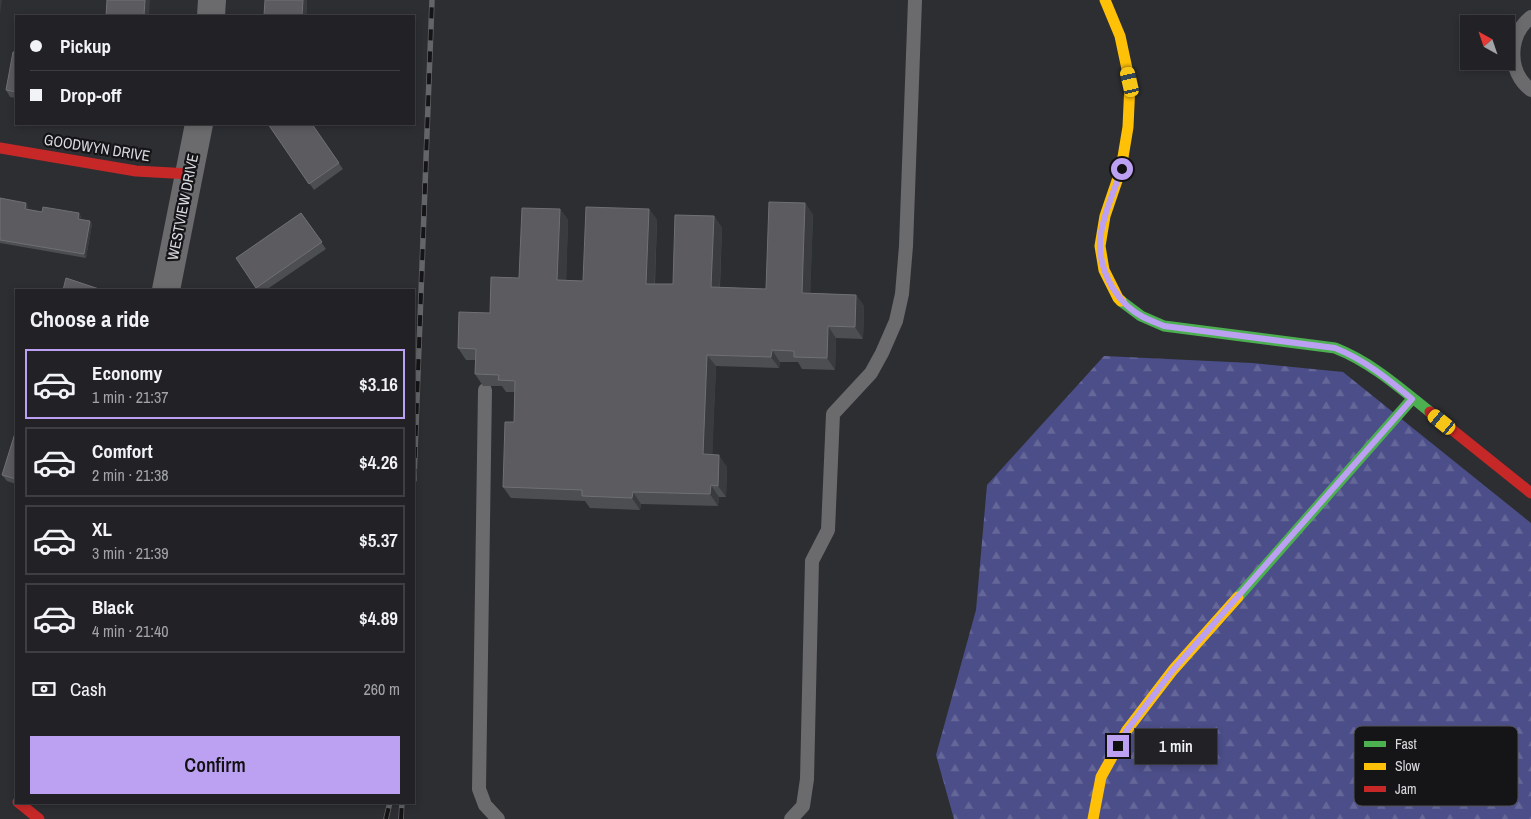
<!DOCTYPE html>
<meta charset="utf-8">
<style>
:root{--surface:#222226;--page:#2e2f32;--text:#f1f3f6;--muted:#a2a4a7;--line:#3f3f43;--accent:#bca0f2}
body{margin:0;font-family:"Archivo Narrow",sans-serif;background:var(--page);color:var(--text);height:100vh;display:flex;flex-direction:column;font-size:19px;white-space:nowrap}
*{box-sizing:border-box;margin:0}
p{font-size:16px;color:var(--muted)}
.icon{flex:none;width:28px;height:28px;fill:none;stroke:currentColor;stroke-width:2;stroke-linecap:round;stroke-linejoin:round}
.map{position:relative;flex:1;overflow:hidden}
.panel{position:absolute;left:15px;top:289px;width:400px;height:515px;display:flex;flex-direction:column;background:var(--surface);border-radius:0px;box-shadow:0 2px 8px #0003,0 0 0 1px var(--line)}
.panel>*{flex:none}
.guide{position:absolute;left:15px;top:15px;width:400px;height:110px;border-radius:0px;box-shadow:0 2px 8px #0003,0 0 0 1px var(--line);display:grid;align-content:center;height:110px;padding:0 15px;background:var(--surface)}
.needle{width:32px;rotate:320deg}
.buttons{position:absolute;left:1460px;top:15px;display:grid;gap:10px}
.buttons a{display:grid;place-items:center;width:55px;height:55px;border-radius:0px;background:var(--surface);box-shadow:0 2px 8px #0003,0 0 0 1px var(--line);font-size:25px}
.end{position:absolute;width:22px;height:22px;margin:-11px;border:6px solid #bca0f2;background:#111;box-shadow:0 0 0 2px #111}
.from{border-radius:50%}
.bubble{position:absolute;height:35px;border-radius:0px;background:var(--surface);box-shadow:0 2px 8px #0003,0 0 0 1px var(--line);font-size:16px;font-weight:600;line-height:35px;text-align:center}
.car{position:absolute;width:15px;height:30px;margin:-15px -8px;border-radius:6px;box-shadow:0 0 4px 1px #0007;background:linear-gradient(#f5c518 24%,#345 0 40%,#f5c518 0 76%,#345 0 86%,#f5c518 0)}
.guide b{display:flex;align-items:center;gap:18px;height:48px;font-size:19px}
.guide b+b{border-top:1px solid var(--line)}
.guide i{width:12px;height:12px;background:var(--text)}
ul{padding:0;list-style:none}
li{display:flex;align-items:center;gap:15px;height:70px;margin:0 10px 8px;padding:0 5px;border:2px solid var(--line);border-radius:0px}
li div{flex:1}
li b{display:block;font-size:19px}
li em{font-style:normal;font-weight:600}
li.selected{border-color:var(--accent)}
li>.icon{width:45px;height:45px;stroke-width:1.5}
h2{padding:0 15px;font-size:22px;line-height:60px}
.pay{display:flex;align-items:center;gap:12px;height:55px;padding:0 15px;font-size:19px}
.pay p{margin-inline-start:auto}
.cta{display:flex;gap:10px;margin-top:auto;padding:10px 15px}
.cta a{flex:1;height:58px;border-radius:0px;background:var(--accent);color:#111;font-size:20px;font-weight:600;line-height:58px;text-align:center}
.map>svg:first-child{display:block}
.forest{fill:url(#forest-firs)}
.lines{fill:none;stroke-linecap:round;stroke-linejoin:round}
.lane{stroke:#6b6b6e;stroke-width:14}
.street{stroke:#6b6b6e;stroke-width:28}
.fast{stroke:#4caf50;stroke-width:11}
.slow{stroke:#ffc107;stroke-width:11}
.jam{stroke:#c62828;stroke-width:11}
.rail-casing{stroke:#646568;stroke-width:5.5}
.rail{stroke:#151518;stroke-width:4;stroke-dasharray:11;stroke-linecap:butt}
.wall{fill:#4c4e51}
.shaded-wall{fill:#3a3b3e}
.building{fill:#5c5c60;stroke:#6f7073}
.route{stroke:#bca0f2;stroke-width:6}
.labels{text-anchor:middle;stroke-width:4.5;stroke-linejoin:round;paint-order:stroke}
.street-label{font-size:15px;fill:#d8d9dd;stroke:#151518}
.key{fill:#151518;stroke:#505053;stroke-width:1}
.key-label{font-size:14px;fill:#d8d9dd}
</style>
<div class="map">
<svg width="1531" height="819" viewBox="0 0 1531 819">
<defs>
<pattern id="forest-firs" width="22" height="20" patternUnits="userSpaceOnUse" patternTransform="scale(1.25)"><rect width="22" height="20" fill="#4c4e89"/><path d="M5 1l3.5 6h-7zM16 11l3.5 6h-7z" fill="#656799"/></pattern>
</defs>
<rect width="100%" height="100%" fill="#2d2e32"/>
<path class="forest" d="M1104,356L1252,363L1343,372L1531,523V819H954L936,755L976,610L987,485Z"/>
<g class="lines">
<path class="lane" d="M1531,17C1508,35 1507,72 1531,90
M485,390L479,789L485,805L498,819
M791,819L803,806L807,779L812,561L828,530L833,414L871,373L882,353L896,321L902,294L906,246L915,0"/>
<path class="street" d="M211,16L212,0
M166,290L199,124"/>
<path class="fast" d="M1121,301L1141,316L1164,326L1335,348C1371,362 1400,388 1430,412
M1238,597L1412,399"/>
<path class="slow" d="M1105,0L1120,36L1130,83L1128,127L1121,169L1105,216L1100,246L1104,270L1118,298L1121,301
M1093,819L1101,777L1127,730L1173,670L1238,597"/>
<path class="jam" d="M0,148L136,171L190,174
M1430,412L1531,493
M18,802L39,819"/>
<g class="rail-casing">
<path id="rail" d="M414,480L432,0
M386,819L390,802
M401,819L402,802"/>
</g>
<use href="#rail" class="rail"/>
</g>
<path class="wall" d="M16,52V98L10,97L6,90Z
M268,124H312L343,169L314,190Z
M0,198L28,206V209L42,212L81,216L80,220L90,221L92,224L86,258L0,243Z
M805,203L813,215L810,293L856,295L864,306L863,339L836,338L835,370L802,369L798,362H780L779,368L716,366L712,455L727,467L726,497H719L718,506L641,504L640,510L590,508L585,501L511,498L503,487L514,422L515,392H506L502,386H483L475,374V360H466L458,348L490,313L519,278L560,209L568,220L566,280L583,281L649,209L657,220L655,284H673L714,216L722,228L720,287L766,289Z
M301,213L326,249L266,290H258L236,258Z
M16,430V484L7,481L2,475Z"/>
<path class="shaded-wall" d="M0,0H2L0,14Z
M145,0H150L149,16H144Z
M303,0H307V16H302Z
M26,203L28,206L27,212L25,209Z
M805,203L813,215L810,304L802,293Z
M560,209L568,220L566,292L557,280Z
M649,209L657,220L654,295L646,284Z
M79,213L81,216L80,222L78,219Z
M714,216L722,228L719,299L711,287Z
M90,221L92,224L86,258L84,254Z
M856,295L864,306L863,339L855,327Z
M828,326L836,338L835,370L827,358Z
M772,350L780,362L779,368L771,357Z
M707,355L716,366L712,466L703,454Z
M719,455L727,467L726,497L718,486Z
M711,485L719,497L718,506L710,494Z
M633,492L641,504L640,510L632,498Z"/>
<path class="building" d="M107,0H145L144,16H106Z
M265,0H303L302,16H264Z
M13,52H16V92L6,90Z
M268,124H312L339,163L309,184Z
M0,198L26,203L25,209L42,212L43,207L79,213L78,219L90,221L84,254L0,240Z
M769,202L805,203L802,293L856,295L855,327L828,326L827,358L794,357V351L772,350L771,357L707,355L703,454L719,455L718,486L711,485L710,494L633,492L632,498L582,496V490L503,487L505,422H514L515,381L498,380L499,375L475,374L476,349L458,348L459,312L490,313L491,277L519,278L522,208L560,209L557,280L583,281L586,207L649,209L646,284H673L675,215L714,216L711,287L766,289Z
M301,213L322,242L256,288L236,258Z
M66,278L102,290H63Z
M16,430V479L2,475Z"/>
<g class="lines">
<path class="route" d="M1118,746L1127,730L1173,670L1412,399C1388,379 1365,360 1335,348L1164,326C1157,323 1149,320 1143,317C1118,304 1101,275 1100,247C1099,224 1114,191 1122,169"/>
</g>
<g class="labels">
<g class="street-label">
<text transform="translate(97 148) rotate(9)" y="5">GOODWYN DRIVE</text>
<text transform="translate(183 207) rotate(-79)" y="5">WESTVIEW DRIVE</text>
</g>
</g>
<rect x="1354" y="726" width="164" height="80" rx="8" class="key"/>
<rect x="1364" y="741" width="22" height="6" fill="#4caf50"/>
<rect x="1364" y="763" width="22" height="7" fill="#ffc107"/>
<rect x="1364" y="786" width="22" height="6" fill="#c62828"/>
<g class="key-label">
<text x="1395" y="749">Fast</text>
<text x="1395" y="771">Slow</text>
<text x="1395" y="794">Jam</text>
</g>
</svg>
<div class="buttons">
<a><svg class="needle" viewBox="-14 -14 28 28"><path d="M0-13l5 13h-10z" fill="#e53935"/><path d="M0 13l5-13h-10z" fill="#a2a4a7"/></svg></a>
</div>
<i class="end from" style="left:1122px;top:169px"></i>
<i class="end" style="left:1118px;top:746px"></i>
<div class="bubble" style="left:1135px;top:729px;width:82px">1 min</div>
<i class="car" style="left:1130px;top:82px;rotate:347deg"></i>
<i class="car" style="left:1442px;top:422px;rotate:309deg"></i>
<div class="guide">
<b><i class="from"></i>Pickup</b>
<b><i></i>Drop-off</b>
</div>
<section class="panel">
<h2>Choose a ride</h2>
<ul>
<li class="selected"><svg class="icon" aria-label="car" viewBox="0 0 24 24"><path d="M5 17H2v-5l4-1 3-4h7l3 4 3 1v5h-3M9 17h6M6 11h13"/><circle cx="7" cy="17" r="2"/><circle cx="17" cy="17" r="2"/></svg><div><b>Economy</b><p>1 min · 21:37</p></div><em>$3.16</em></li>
<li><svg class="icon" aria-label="car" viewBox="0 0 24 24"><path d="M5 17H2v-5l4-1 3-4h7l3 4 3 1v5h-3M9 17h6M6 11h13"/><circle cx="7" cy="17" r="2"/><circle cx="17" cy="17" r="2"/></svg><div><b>Comfort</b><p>2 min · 21:38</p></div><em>$4.26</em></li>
<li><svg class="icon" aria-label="car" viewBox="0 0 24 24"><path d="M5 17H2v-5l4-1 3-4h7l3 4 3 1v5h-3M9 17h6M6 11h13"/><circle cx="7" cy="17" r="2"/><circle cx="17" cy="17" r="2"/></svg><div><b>XL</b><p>3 min · 21:39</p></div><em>$5.37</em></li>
<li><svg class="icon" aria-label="car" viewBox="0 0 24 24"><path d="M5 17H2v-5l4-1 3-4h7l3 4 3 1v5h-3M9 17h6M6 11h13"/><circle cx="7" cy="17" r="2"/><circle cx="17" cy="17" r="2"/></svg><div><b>Black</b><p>4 min · 21:40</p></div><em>$4.89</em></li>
</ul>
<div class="pay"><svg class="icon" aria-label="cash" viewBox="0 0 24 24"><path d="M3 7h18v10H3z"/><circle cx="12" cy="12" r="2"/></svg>Cash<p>260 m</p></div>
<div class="cta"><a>Confirm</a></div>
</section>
</div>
